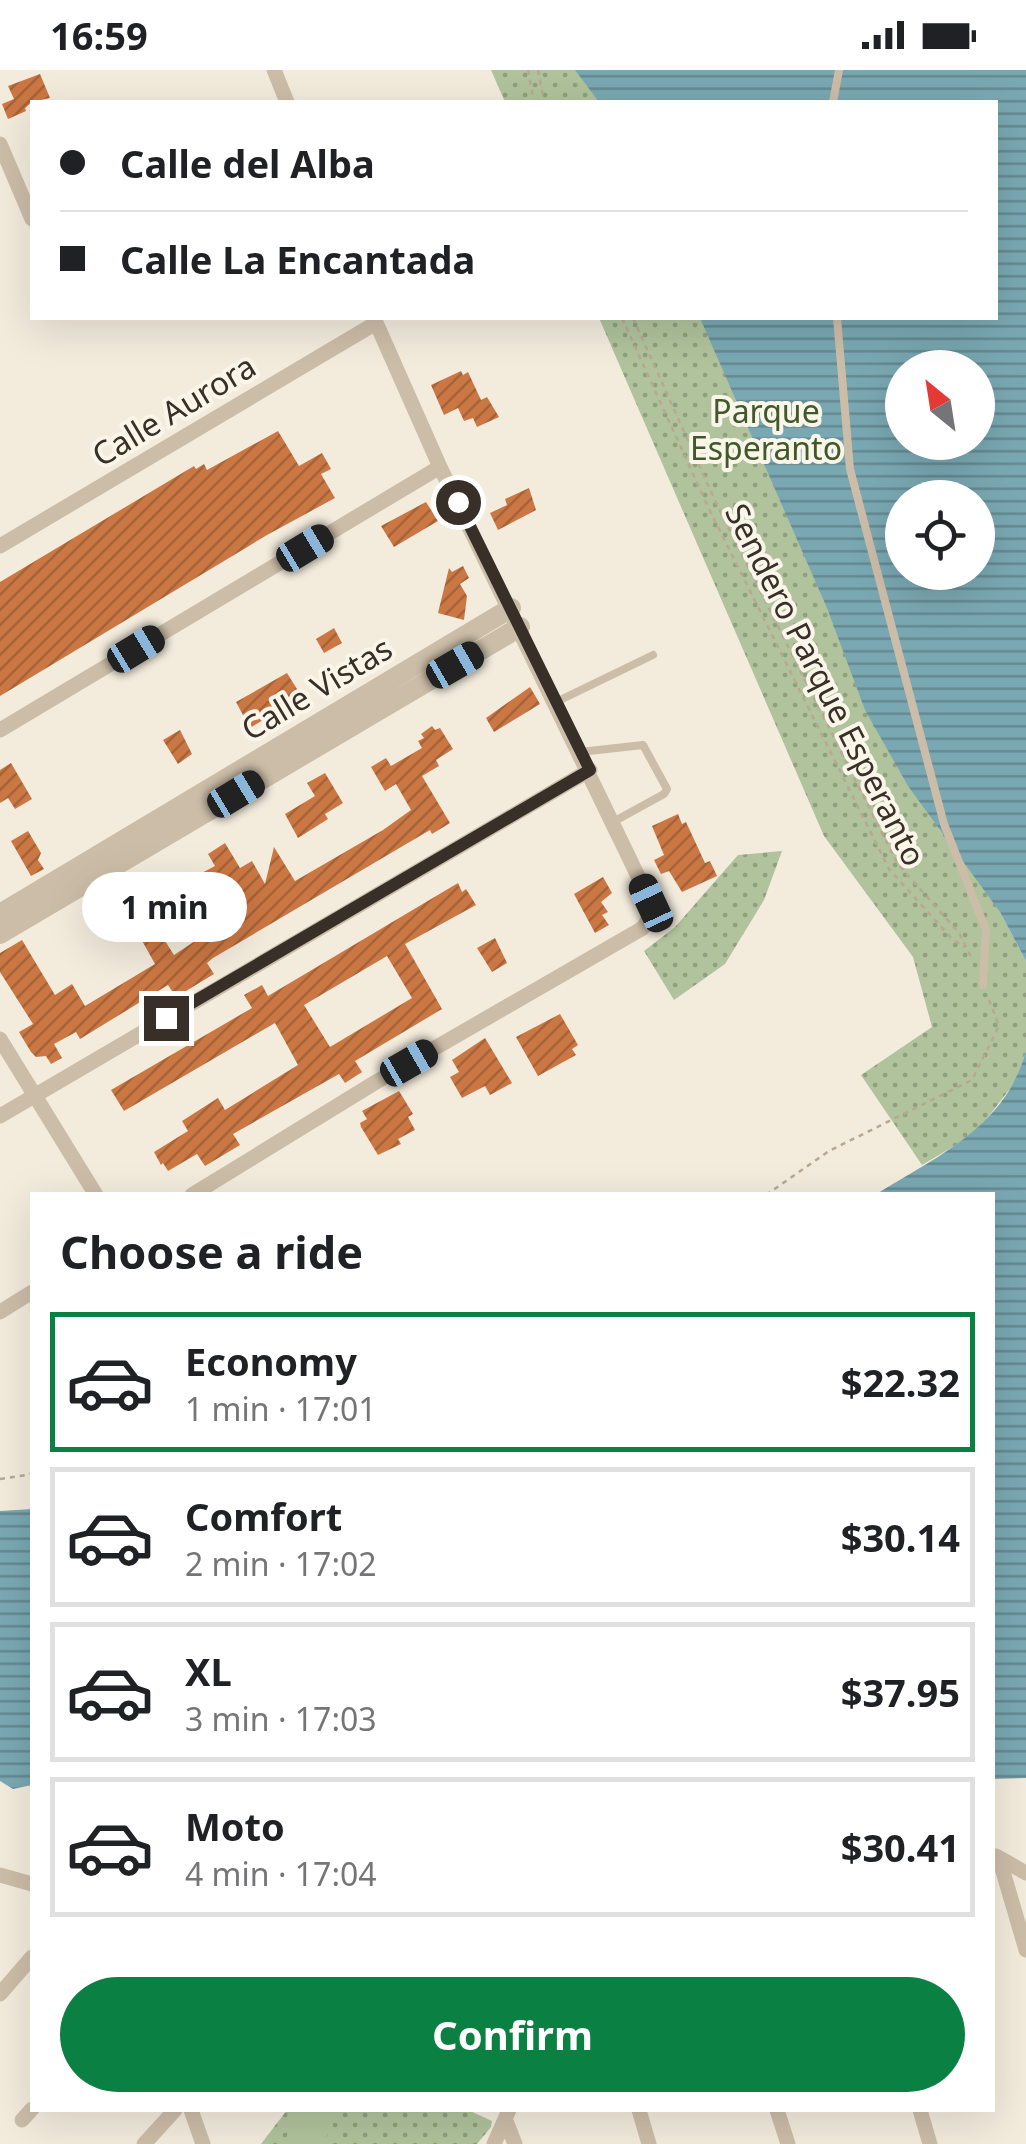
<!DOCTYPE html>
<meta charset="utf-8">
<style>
:root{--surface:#fff;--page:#f2f2f2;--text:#202124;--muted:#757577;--line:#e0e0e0;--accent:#0b8043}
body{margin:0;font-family:"Noto Sans",sans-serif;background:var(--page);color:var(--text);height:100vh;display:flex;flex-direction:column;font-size:38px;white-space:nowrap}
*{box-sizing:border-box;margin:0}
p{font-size:32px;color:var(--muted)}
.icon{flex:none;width:55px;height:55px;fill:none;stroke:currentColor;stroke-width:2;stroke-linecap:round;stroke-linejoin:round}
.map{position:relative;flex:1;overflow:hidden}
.panel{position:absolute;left:30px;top:1122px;width:965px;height:920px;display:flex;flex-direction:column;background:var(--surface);border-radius:0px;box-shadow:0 10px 40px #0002}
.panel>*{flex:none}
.top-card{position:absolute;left:30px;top:30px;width:968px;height:220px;border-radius:0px;box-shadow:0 10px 40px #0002;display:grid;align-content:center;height:220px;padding:0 30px;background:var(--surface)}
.needle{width:65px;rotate:330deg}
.buttons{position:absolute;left:885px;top:280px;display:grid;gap:20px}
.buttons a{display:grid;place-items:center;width:110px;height:110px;border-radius:50%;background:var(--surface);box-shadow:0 10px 40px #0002;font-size:50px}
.end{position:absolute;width:45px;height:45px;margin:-22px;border:12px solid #383028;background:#fff;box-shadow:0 0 0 5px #fff}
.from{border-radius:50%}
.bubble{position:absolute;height:70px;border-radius:35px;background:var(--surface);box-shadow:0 10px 40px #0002;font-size:32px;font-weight:700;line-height:70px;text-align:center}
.car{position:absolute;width:30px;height:60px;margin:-30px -15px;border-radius:12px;box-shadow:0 0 8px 2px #0007;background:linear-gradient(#222 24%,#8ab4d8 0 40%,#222 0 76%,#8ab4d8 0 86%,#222 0)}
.top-card b{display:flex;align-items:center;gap:35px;height:95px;font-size:38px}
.top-card b+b{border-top:2px solid var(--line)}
.top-card i{width:25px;height:25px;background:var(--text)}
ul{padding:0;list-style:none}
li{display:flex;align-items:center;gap:30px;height:140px;margin:0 20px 15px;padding:0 10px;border:5px solid var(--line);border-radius:0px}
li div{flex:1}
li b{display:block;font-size:38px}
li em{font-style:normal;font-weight:700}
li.current{border-color:var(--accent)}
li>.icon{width:90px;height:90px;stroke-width:1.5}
h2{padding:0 30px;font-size:45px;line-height:120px}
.cta{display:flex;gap:20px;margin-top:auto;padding:20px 30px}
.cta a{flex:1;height:115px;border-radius:60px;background:var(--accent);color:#fff;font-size:40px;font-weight:700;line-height:115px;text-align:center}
.status{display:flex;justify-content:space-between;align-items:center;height:70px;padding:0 50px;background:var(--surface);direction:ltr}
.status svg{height:28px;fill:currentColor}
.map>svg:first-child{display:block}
.park{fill:url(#park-dots)}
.garden{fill:#b0c39c}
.water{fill:url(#water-rules);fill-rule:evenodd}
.building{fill:url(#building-hatch);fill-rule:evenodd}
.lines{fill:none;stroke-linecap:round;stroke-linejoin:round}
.path{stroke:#b8a892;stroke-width:2.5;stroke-dasharray:5 5;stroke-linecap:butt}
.service{stroke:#ccbda8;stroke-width:8}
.minor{stroke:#ccbda8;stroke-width:15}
.tertiary{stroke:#ccbda8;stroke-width:20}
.route{stroke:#383028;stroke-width:12}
.labels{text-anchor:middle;stroke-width:8;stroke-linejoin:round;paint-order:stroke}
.street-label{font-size:32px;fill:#383028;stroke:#faf5e9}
.park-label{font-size:32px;fill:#41582b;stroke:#faf5e9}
</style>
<div class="status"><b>16:59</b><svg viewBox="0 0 49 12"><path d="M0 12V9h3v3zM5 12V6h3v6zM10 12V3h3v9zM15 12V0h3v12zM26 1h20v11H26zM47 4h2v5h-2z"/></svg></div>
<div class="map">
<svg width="1026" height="2074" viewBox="0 0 1026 2074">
<defs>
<pattern id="park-dots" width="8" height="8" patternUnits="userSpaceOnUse" patternTransform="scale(2.5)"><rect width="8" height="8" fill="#b0c39c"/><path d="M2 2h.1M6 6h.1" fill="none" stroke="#909f7f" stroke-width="1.8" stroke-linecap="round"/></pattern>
<pattern id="water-rules" width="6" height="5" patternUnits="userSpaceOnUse" patternTransform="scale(2.5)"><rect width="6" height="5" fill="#7aa8b2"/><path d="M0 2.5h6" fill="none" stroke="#658991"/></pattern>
<pattern id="building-hatch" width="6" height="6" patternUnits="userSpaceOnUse" patternTransform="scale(2.5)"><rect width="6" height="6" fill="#cb7743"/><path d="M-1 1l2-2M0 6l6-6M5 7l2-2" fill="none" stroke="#a66238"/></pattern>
</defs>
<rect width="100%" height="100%" fill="#f3ecdd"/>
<path class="park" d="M491,0H875V32H505Z
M599,248H874L902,502L1000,842L1026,891V981L1018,1008L976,1063L922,1095L861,1005L932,957L913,887L824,766Z
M782,781L764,830L725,894L674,930L644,881L675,857L738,785Z
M287,2040H468L492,2051L491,2057L477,2074H261Z"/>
<path class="garden" d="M299,2040L338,2042L323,2074H283Z"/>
<path class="water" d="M575,0H1026V891L1000,842L908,716L865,640L827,538L700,248H995V32H599ZM902,298H978V372H902ZM902,428H978V502H902Z
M1026,981V1708L993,1709L992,1125H875C937,1086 1005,1058 1026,981Z
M32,1439V1715L13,1719L0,1711V1441Z"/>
<path class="building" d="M40,4L50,28L32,32L25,38L26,41L8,49L2,34L14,29L8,16Z
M461,301L463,305L468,302L481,330L487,327L499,347L477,357L473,348L464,351L458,338L444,345L431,315Z
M278,361L299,396L322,383L331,399L321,404L335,428L267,465L0,626V512L194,396L196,399L204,394L207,400Z
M529,418L536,440L498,460L490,443L507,435L505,429Z
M426,432L438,451L394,477L381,456Z
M463,496L469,508L460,514L467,526L464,550L438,543L449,498L452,502Z
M334,558L342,573L324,583L316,569Z
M287,603L307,635L276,660L268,647L250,658L236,632Z
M530,617L540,634L494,662L486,648Z
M432,656L435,660L440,658L453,679L436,690L439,696L422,706L450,753L432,764L430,760L213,888L207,893L214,904L176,927L168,915L80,969L76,962L54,974L62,988L51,994L46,986L36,987L31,982L19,962L33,954L0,902V883L22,870L55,925L72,914L85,936L155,894L135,858L116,868L108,854L124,843L119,835L136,825L174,885L219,855L208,834L213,831L200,810V804L215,796L208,784L225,773L240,798L252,791L265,814L274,777L295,811L383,760L411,740L396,714L385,721L371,697L386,688L391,696L422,678L418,671L424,668L421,664Z
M180,660L192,684L178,694L163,670Z
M11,693L32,729L15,739L8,728L0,733V700Z
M325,703L343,733L325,744L328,749L298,768L285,744L315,726L307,713Z
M678,744L682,754L686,752L705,793L710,791L717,806L682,822L669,801L661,804L654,790L664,785L652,756Z
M28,761L41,783L38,790L44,799L31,806L11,771Z
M603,807L612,823L601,832L608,842L602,845L609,855L595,863L574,824Z
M458,813L462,822L466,819L476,835L405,874L442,939L355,991L362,1002L345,1013L339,1004L233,1064L240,1075L205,1096L197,1084L168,1101L163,1093L161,1095L154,1082L188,1061L182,1051L218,1028L225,1040L298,995L275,953L124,1041L111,1020L252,938L244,925L262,915L268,926ZM387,886L412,928L330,977L304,935Z
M495,868L507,893L492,902L477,878Z
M560,944L578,975L572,979L576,985L538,1006L516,967Z
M485,968L512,1013L490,1025L485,1016L462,1028L450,1007L459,1002L452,990Z
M399,1021L413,1044L408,1047L415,1060L398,1069L401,1074L378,1085L361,1057L360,1053L367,1049L362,1041Z"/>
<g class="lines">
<path class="path" d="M528,0L534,32
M538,0L544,32
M622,248L709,439L889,799L953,870L965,877
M633,248L717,435L897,793L959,863L971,887
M766,1125L829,1081L972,1010L999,956L988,927
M0,1409L32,1404"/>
<path class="service" d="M833,32L839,0
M837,248L850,399L944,754L986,860L983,915
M556,632L653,585
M580,682L643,675L667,719L664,724L613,752"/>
<path class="minor" d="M274,0L287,32
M0,74L32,149
M0,476L376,253
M0,660L440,397
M0,969L96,1125
M0,1046L590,700
M192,1125L376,1012L643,858L650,846L651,833L440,397L374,248
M0,1242L32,1222
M996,1786L1026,1803
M999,1788L1026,1880
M0,1805L32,1814
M0,1924L32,1887
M191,2040L203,2074
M639,2040L649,2074
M777,2040L788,2074
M920,2040L930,2074
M22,2050L32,2039
M506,2051L515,2074
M144,2074L175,2040
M494,2074L509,2040"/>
<path class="tertiary" d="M0,844L511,538
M0,864L520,557"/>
</g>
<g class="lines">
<path class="route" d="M166,948L590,700L458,432"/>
</g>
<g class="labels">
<g class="street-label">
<text transform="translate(174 341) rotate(-31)" y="11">Calle Aurora</text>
<text transform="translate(825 615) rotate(63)" y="11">Sendero Parque Esperanto</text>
<text transform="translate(317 619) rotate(-31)" y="11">Calle Vistas</text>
</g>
<g class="park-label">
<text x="766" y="353">Parque<tspan x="766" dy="37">Esperanto</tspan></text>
</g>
</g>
</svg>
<div class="buttons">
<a><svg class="needle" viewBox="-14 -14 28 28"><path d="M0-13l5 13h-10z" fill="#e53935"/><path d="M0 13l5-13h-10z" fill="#757577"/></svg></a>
<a><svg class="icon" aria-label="locate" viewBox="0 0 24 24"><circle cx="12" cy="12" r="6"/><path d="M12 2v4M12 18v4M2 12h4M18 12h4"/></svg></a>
</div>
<i class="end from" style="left:458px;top:432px"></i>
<i class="end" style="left:166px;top:948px"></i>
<div class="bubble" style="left:82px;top:802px;width:165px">1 min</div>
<i class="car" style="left:305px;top:478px;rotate:59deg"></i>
<i class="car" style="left:136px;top:579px;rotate:59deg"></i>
<i class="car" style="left:455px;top:595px;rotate:60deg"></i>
<i class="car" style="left:236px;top:724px;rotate:59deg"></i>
<i class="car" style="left:651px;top:833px;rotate:335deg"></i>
<i class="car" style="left:409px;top:993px;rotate:60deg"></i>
<div class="top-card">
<b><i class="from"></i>Calle del Alba</b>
<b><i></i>Calle La Encantada</b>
</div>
<section class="panel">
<h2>Choose a ride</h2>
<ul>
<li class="current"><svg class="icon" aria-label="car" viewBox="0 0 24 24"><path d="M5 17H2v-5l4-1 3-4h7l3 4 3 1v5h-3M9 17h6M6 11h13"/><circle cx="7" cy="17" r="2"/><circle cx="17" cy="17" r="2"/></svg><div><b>Economy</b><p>1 min · 17:01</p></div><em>$22.32</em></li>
<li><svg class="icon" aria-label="car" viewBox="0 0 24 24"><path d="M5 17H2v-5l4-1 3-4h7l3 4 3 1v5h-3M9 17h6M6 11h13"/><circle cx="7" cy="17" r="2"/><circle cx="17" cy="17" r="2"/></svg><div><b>Comfort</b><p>2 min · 17:02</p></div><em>$30.14</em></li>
<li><svg class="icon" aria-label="car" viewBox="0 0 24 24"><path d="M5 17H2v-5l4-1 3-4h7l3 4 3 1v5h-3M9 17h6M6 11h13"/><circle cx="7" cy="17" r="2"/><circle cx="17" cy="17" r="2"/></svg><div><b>XL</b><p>3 min · 17:03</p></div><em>$37.95</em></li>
<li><svg class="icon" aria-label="car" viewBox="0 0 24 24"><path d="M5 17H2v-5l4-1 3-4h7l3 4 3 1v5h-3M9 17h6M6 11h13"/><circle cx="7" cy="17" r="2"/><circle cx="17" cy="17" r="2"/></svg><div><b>Moto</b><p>4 min · 17:04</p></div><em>$30.41</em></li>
</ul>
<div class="cta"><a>Confirm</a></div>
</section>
</div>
